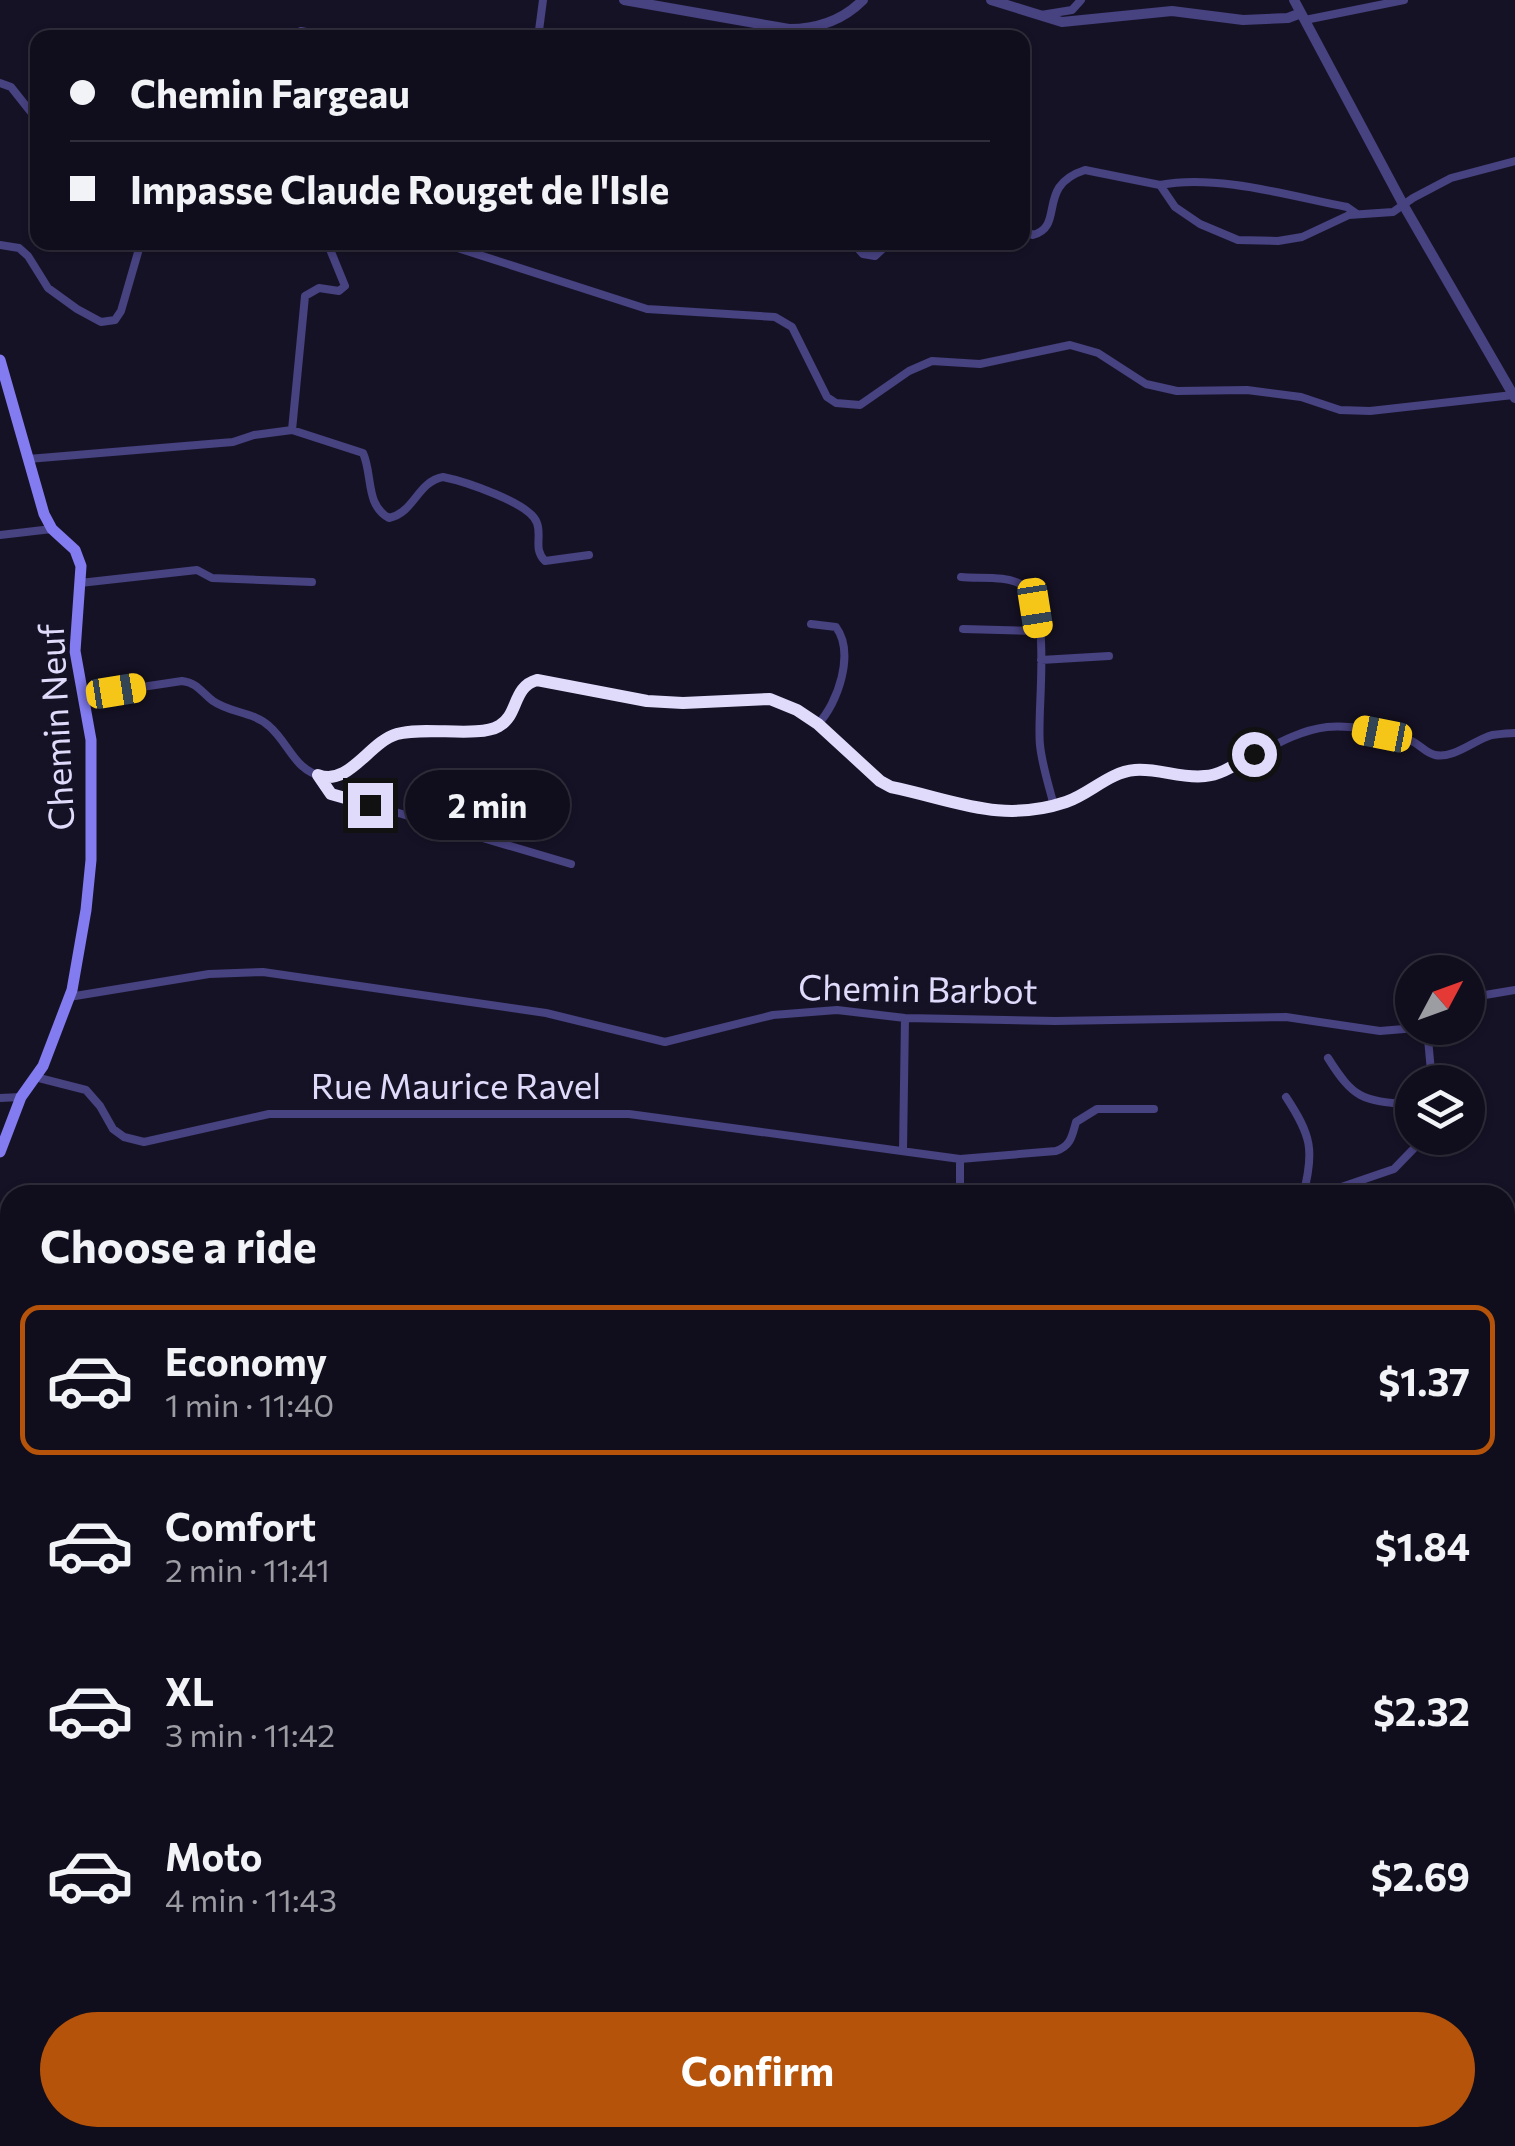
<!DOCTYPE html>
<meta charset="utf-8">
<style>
:root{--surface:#100e1c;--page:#191725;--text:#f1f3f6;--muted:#9c9ca3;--line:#302e3b;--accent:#b45309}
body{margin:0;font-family:Commissioner,sans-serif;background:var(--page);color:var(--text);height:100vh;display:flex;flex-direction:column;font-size:38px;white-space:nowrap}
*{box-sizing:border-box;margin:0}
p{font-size:32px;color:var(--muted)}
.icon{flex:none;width:55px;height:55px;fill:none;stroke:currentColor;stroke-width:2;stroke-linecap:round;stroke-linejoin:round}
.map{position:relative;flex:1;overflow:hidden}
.drawer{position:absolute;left:0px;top:1185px;width:1515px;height:962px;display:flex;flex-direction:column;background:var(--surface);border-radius:30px 30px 0 0;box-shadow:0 2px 8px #0004,0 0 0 2px var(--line)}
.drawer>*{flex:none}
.banner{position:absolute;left:30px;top:30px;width:1000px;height:220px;border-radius:20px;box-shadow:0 2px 8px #0004,0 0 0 2px var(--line);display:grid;align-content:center;height:220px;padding:0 40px;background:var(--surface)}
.needle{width:65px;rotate:49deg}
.buttons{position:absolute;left:1395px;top:955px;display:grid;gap:20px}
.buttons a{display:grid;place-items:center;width:90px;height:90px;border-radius:50%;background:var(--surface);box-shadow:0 2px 8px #0004,0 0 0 2px var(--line);font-size:50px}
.end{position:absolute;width:45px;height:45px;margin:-22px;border:12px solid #e0dbfb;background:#111;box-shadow:0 0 0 5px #111}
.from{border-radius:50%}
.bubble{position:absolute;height:70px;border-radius:35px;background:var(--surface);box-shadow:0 2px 8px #0004,0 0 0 2px var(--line);font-size:32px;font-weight:700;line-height:70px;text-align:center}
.car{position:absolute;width:30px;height:60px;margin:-30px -15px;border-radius:12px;box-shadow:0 0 8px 2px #0007;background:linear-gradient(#f5c518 24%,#345 0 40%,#f5c518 0 76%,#345 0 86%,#f5c518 0)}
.banner b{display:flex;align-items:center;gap:35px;height:95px;font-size:38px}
.banner b+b{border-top:2px solid var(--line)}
.banner i{width:25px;height:25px;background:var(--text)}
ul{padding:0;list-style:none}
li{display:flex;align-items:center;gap:30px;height:150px;margin:0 20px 15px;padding:0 20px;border:5px solid transparent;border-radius:20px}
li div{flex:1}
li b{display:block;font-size:38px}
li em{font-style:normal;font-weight:700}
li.selected{border-color:var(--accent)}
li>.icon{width:90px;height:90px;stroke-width:1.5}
h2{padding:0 40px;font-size:45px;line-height:120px}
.cta{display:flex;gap:20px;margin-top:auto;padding:20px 40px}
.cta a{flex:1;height:115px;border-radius:60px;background:var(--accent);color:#fff;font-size:40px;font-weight:700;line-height:115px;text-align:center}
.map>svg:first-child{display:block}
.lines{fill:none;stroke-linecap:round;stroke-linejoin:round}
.stream{stroke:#142649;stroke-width:2.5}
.minor{stroke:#474280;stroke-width:8}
.tertiary{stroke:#474280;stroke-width:10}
.secondary{stroke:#837cf1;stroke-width:11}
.primary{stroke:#c46ef0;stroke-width:12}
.route{stroke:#e0dbfb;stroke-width:12}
.labels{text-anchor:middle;stroke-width:9;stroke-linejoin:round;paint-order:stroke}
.street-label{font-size:35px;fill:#e0dbfb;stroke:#161226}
</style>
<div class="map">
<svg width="1515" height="2146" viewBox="0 0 1515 2146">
<rect width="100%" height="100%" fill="#161226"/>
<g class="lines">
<path class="stream" d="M1505,1298L1515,1300
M0,1497L10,1496
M1505,1794L1515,1792
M0,1983L10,1985"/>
<path class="minor" d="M1041,15L1072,10L1081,0
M1305,20L1404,0
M301,31L337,38
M538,38L543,0
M0,83L11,87L38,121
M1160,185C1217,174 1290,196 1347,207L1357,214
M1022,230L1033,235C1066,226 1035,186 1085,170L1160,185L1175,207L1200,224L1238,240L1278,241L1302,237L1349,215L1393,212L1413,198L1451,178L1515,161
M439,242L647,309L775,317L792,327L827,397L836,403L860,405L909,371L932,361L980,364L1070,345L1098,353L1146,384L1177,391L1247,390L1301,397L1340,410L1370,411L1513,395
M852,242L863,254L875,256L890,242
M0,245L19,248L28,256L48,288L77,309L101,322L115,320L121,311L141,242
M292,430L305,296L319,288L339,291L345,286L327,242
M28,459L233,442L254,435L292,430L363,453C373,475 365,505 389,518C415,512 417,482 443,477C463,481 531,503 537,523C542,537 533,549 545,561L589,555
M0,535L52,529
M961,577C978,579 1007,575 1022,585C1054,608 1036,709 1040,745C1042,765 1049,786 1054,806
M80,583L197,570L212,578L312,582
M811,624L836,627C855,653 838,703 818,724
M963,629L1039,631
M1041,660L1109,656
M82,696L182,681C198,683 201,692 213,701C230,713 254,712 269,726C289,743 294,771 324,777C348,783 375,738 401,732C424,727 485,737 501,726C519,713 512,687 537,680L647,701L683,703L770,699L807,716L880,781L891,787C953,800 998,823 1062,803C1087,795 1105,776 1131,771C1158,766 1188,783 1214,774C1252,762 1285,732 1327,727C1351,724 1386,733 1409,740C1419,743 1425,753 1435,755C1454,759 1474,740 1492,735C1500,734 1508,733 1515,733
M318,775L331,793L571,864
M69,997L209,974L263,972L546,1013L665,1042L773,1015L837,1010L905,1018L1055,1021L1286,1017L1380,1031L1416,1028
M1468,1004L1485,995L1515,990
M1427,1028L1432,1082
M1328,1058C1355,1101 1363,1100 1412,1105
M35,1077L86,1090L100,1106L113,1129L124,1137L144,1142L269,1114H629L960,1159
M1286,1097C1311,1135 1315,1150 1303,1195
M0,1098L21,1097
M903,1150L905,1018
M960,1195V1159L1056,1151C1071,1146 1072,1136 1076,1122L1097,1109H1154
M1318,1195L1394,1169L1424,1138
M1505,1216L1515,1213
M1505,1586L1515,1587
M1505,1681L1515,1677
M1505,1693L1514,1742
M1505,1903L1515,1899
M0,2007L10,2006
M599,2138V2146"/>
<path class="tertiary" d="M624,0L789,29C818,29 842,21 863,0
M991,0L1062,22L1172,11L1243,20L1288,18L1301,13
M1294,0L1404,206L1515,398"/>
<path class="secondary" d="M0,360L44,514L52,529L75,550L81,566L75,651L91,740V860L86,910L72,990L43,1066L21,1097L0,1152
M0,1224L10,1265
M0,1481L10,1457"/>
<path class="primary" d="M1505,1374L1515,1379
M0,1574L10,1577"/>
</g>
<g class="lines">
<path class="route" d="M370,805L331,794L318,775C349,787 369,742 397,734C424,726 479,738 499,726C519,715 512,687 537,680L647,701L683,703L770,699L797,710L818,724L880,781L891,787C955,800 1000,824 1066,802C1090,794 1109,772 1135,770C1158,768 1182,779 1205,776C1222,775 1239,762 1254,754"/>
</g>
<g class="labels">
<g class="street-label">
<text transform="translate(57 727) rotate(-93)" y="12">Chemin Neuf</text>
<text transform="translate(918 990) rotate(1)" y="12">Chemin Barbot</text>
<text x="456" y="1099">Rue Maurice Ravel</text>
</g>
</g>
</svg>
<div class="buttons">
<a><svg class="needle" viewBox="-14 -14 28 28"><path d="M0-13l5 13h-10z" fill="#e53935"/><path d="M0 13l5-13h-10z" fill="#9c9ca3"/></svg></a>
<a><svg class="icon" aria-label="layers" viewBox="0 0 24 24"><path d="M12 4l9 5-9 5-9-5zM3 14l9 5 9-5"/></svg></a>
</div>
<i class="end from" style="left:1254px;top:754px"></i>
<i class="end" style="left:370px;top:805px"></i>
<div class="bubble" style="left:405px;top:770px;width:165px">2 min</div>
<i class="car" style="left:1035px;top:608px;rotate:171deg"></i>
<i class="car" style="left:116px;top:691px;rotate:81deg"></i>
<i class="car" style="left:1382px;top:734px;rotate:281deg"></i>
<div class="banner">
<b><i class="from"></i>Chemin Fargeau</b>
<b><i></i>Impasse Claude Rouget de l'Isle</b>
</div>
<section class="drawer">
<h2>Choose a ride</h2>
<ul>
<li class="selected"><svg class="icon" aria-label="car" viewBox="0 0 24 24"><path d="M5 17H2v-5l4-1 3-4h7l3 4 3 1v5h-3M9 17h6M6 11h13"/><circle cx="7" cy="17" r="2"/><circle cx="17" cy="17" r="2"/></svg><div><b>Economy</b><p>1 min · 11:40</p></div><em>$1.37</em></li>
<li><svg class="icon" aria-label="car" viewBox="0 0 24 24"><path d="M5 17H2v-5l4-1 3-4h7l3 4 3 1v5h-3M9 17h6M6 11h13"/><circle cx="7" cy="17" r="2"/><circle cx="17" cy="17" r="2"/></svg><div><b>Comfort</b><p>2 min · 11:41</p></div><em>$1.84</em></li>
<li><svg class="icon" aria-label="car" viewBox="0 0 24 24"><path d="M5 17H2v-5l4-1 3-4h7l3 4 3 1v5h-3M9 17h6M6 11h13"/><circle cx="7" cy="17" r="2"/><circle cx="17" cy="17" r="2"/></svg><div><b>XL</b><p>3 min · 11:42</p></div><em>$2.32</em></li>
<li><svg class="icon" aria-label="car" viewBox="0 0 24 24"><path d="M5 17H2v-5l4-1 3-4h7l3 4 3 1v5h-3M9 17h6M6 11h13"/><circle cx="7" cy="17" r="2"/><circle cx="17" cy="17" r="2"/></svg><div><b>Moto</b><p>4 min · 11:43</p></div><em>$2.69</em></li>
</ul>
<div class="cta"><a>Confirm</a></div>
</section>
</div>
